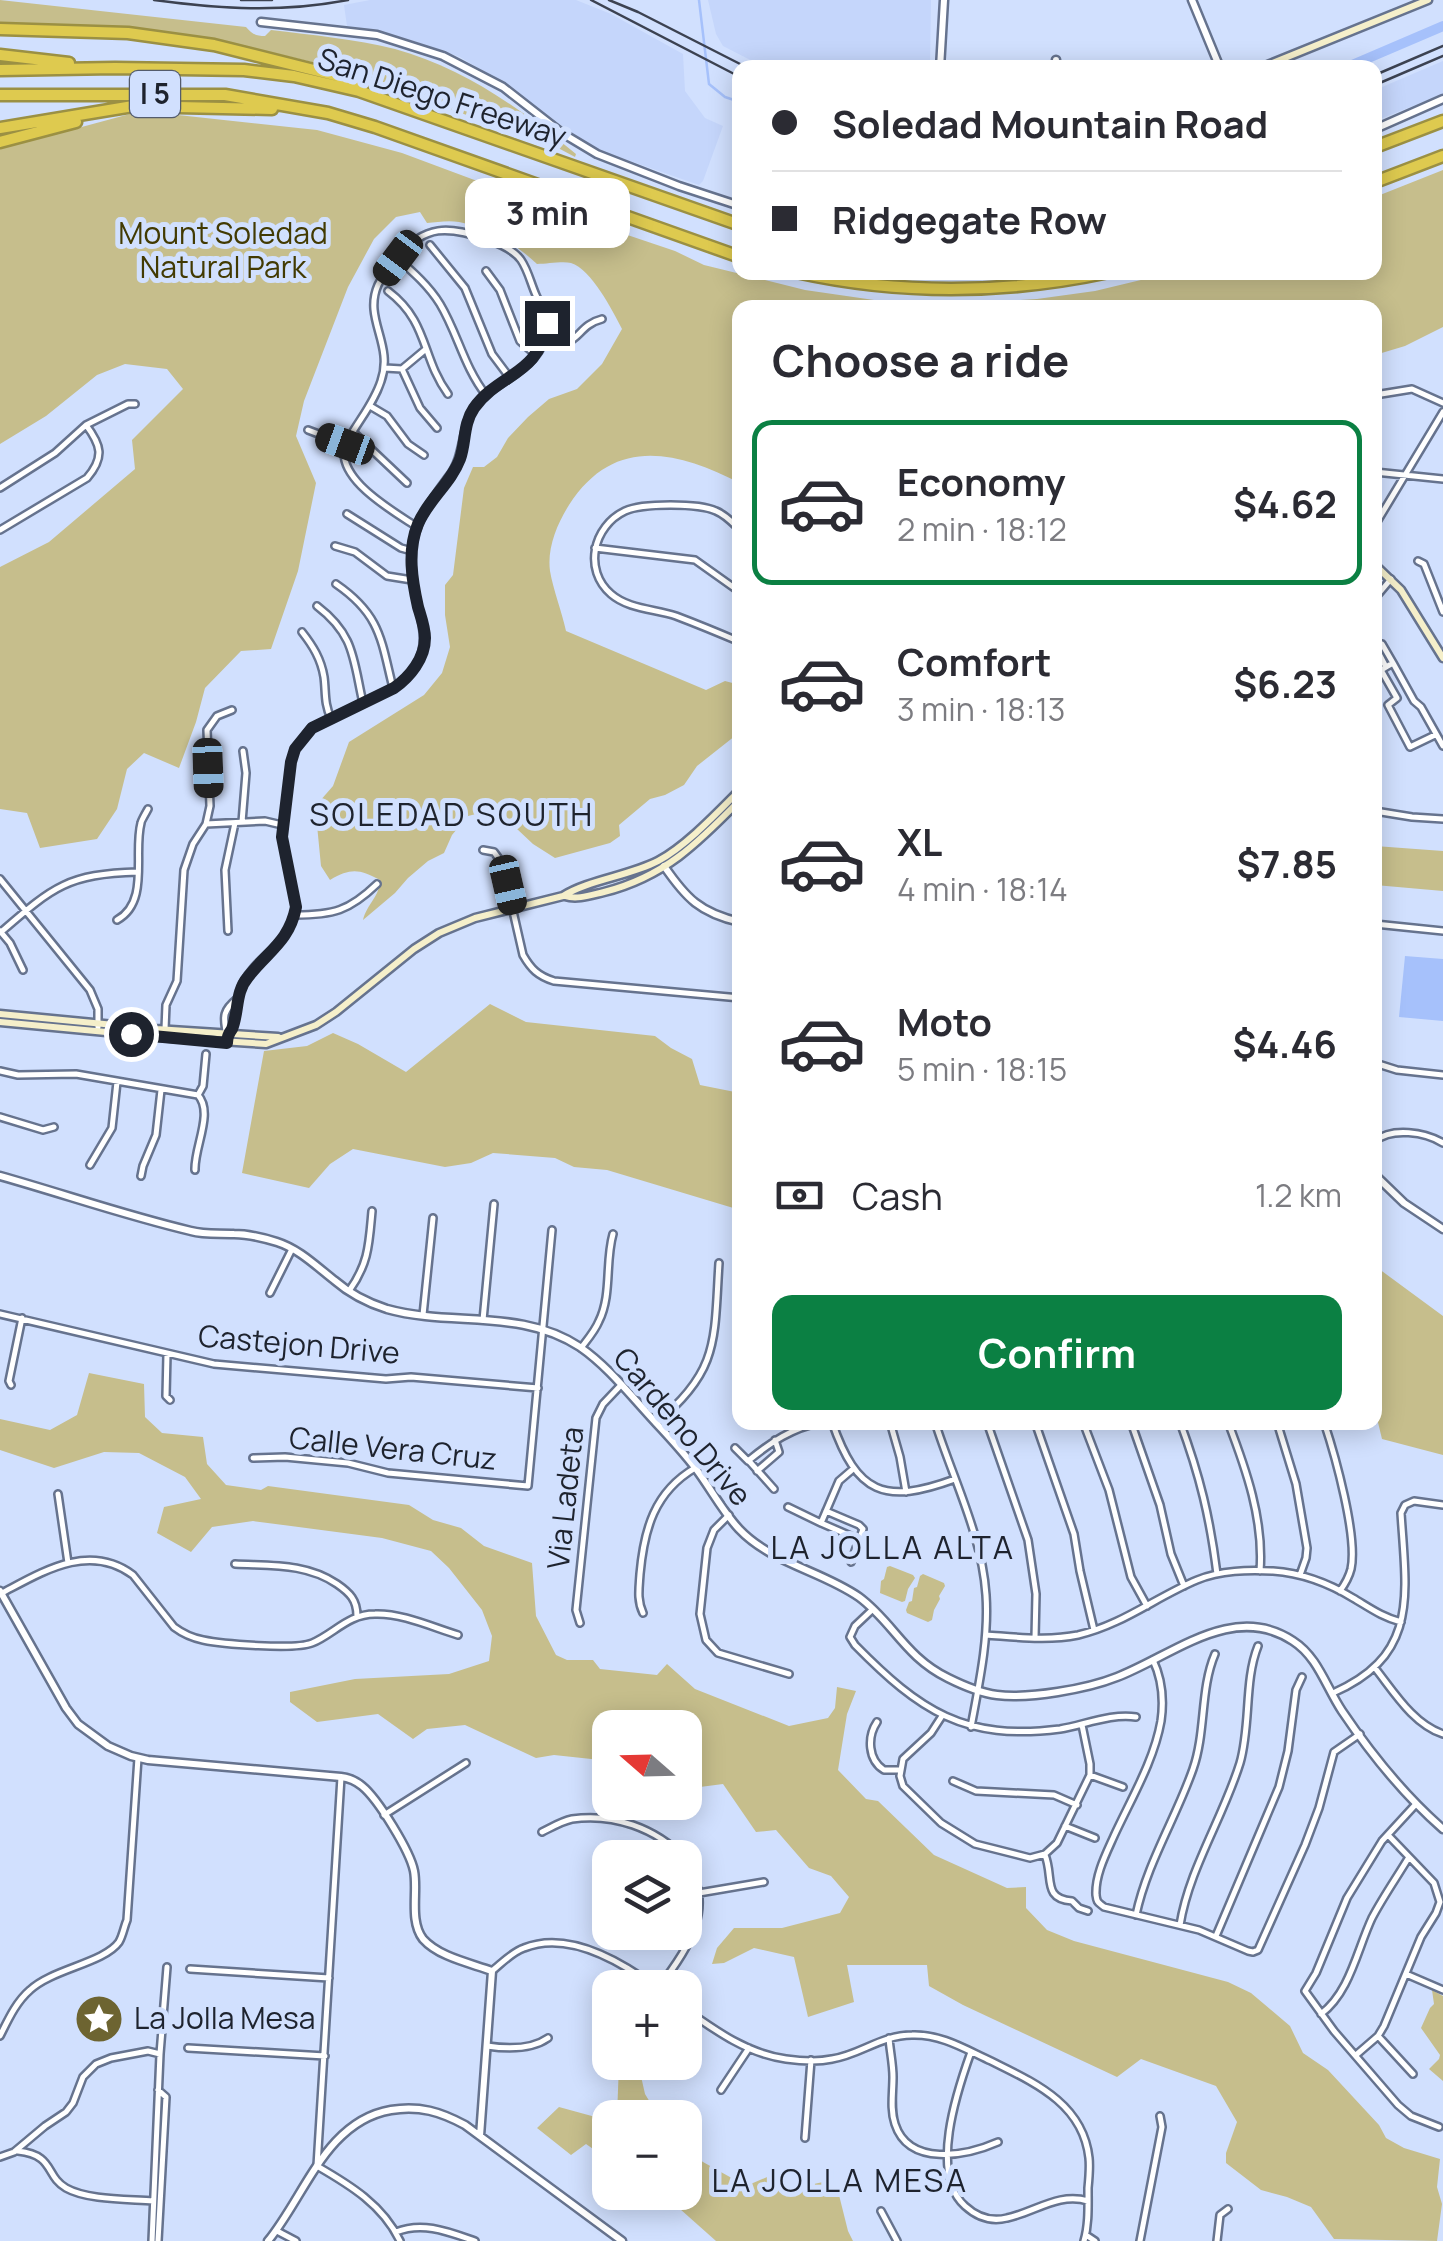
<!DOCTYPE html>
<meta charset="utf-8">
<style>
:root{--surface:#fff;--page:#f7f7f7;--text:#2b2b33;--muted:#7c7c81;--line:#e1e1e2;--accent:#0b8043}
body{margin:0;font-family:Manrope,sans-serif;background:var(--page);color:var(--text);height:100vh;display:flex;flex-direction:column;font-size:38px;white-space:nowrap}
*{box-sizing:border-box;margin:0}
p{font-size:32px;color:var(--muted)}
.icon{flex:none;width:55px;height:55px;fill:none;stroke:currentColor;stroke-width:2;stroke-linecap:round;stroke-linejoin:round}
.map{position:relative;flex:1;overflow:hidden}
.sheet{position:absolute;left:732px;top:300px;width:650px;height:1130px;display:flex;flex-direction:column;background:var(--surface);border-radius:20px;box-shadow:0 5px 25px #0003}
.sheet>*{flex:none}
.hud{position:absolute;left:732px;top:60px;width:650px;height:220px;border-radius:20px;box-shadow:0 5px 25px #0003;display:grid;align-content:center;height:220px;padding:0 40px;background:var(--surface)}
.needle{width:65px;rotate:290deg}
.controls{position:absolute;left:592px;top:1710px;display:grid;gap:20px}
.controls a{display:grid;place-items:center;width:110px;height:110px;border-radius:20px;background:var(--surface);box-shadow:0 5px 25px #0003;font-size:50px}
.end{position:absolute;width:45px;height:45px;margin:-22px;border:12px solid #1e232e;background:#fff;box-shadow:0 0 0 5px #fff}
.from{border-radius:50%}
.bubble{position:absolute;height:70px;border-radius:20px;background:var(--surface);box-shadow:0 5px 25px #0003;font-size:32px;font-weight:700;line-height:70px;text-align:center}
.car{position:absolute;width:30px;height:60px;margin:-30px -15px;border-radius:12px;box-shadow:0 0 8px 2px #0007;background:linear-gradient(#222 24%,#8ab4d8 0 40%,#222 0 76%,#8ab4d8 0 86%,#222 0)}
.hud b{display:flex;align-items:center;gap:35px;height:95px;font-size:38px}
.hud b+b{border-top:2px solid var(--line)}
.hud i{width:25px;height:25px;background:var(--text)}
ul{padding:0;list-style:none}
li{display:flex;align-items:center;gap:30px;height:165px;margin:0 20px 15px;padding:0 20px;border:5px solid transparent;border-radius:20px}
li div{flex:1}
li b{display:block;font-size:38px}
li em{font-style:normal;font-weight:700}
li.current{border-color:var(--accent)}
li>.icon{width:90px;height:90px;stroke-width:1.5}
h2{padding:0 40px;font-size:45px;line-height:120px}
.pay{display:flex;align-items:center;gap:25px;height:110px;padding:0 40px;font-size:38px}
.pay p{margin-inline-start:auto}
.button{display:flex;gap:20px;margin-top:auto;padding:20px 40px}
.button a{flex:1;height:115px;border-radius:20px;background:var(--accent);color:#fff;font-size:40px;font-weight:700;line-height:115px;text-align:center}
.map>svg:first-child{display:block}
.built{fill:#c5d6fb}
.green{fill:#c6be8c}
.water{fill:#a6c1fb}
.lines{fill:none;stroke-linecap:round;stroke-linejoin:round}
.stream{stroke:#a6c1fb;stroke-width:2.5}
.river{stroke:#a6c1fb;stroke-width:10}
.minor-casing{stroke:#66738e;stroke-width:10}
.tertiary-casing{stroke:#66738e;stroke-width:11}
.secondary-casing{stroke:#66738e;stroke-width:11}
.motorway-casing{stroke:#9b9043;stroke-width:15}
.minor{stroke:#fff;stroke-width:5}
.tertiary{stroke:#fff;stroke-width:6}
.secondary{stroke:#f5efca;stroke-width:6}
.motorway{stroke:#deca4f;stroke-width:10}
.tram{stroke:#3c4251;stroke-width:2.5}
.rail{stroke:#3c4251;stroke-width:2.5}
.route{stroke:#1e232e;stroke-width:12}
.labels{text-anchor:middle;stroke-width:10;stroke-linejoin:round;paint-order:stroke}
.shield{fill:#d1e0fe;stroke:#545c6c;stroke-width:2.5}
.shield-label{font-size:28px;font-weight:bold;fill:#1e232e}
.street-label{font-size:30px;fill:#1e232e;stroke:#d1e0fe}
.park-label{font-size:30px;fill:#423a02;stroke:#d1e0fe}
.poi-label{font-size:30px;fill:#1e232e;stroke:#d1e0fe;text-anchor:start}
.neighbourhood-label{font-size:32px;letter-spacing:2.5px;fill:#1e232e;stroke:#d1e0fe}
</style>
<div class="map">
<svg width="1443" height="2241" viewBox="0 0 1443 2241">
<rect width="100%" height="100%" fill="#d1e0fe"/>
<path class="built" d="M370,0H576L611,14L683,54L685,91L705,118L723,126L703,181L699,185L593,148L503,83L460,57L411,40L347,26L344,5Z
M708,0H931L930,67H764L723,46L716,34Z
M1443,61V94L1375,121V90Z"/>
<path class="green" d="M0,0L246,27C252,34 256,36 265,36L271,30C312,35 355,39 395,49C464,68 521,109 576,154L575,157L560,149L337,68L215,39L0,23Z
M141,111L317,130L402,153L574,217L675,251L704,265L805,290L874,300L974,303L1037,299L1095,291L1170,273L1375,272V197L1443,170V327L1405,346L1375,355V308H740V483C677,451 614,435 569,505C557,524 547,548 550,571C553,589 562,612 566,631L706,690L725,681L740,685V732L697,766L684,785L665,795L650,799L619,825L620,836L610,843L555,858L533,844L501,814L484,812L468,816L452,835L444,853L428,861L408,878L395,893L363,920C367,904 380,896 380,880C359,869 351,868 330,880L321,866L317,825L319,802L333,786L349,742L424,695L442,673L450,647L445,615V585L453,575L464,488L473,467H484L497,457L508,438L528,417L549,399L577,389L602,364L622,329C613,311 591,269 571,263C562,261 547,264 537,264C516,244 488,228 459,222C449,220 437,222 427,223L420,212L396,217L374,239L348,287L304,401L296,436L316,483L298,571L271,649L241,651L205,688L196,722L179,768L144,753L127,769L117,809L97,839L40,848L27,813L0,809V567L49,542L135,469L132,440L183,389L167,369L125,364L97,375L46,416L0,444V149Z
M1375,846L1443,851V891L1375,885Z
M490,1004L526,1022L655,1036L671,1048L692,1059L700,1085L740,1093V1210L607,1170L574,1167L555,1158L493,1153L471,1163L445,1167L353,1149L330,1164L309,1188L242,1173L264,1051L307,1046L333,1033L358,1044L406,1072Z
M1375,1266L1443,1316V1455L1382,1439L1375,1410Z
M89,1373L144,1384L145,1417L162,1433L203,1437L207,1464L226,1485L261,1490L268,1486L409,1505L433,1520L461,1528L484,1546L532,1563L536,1616L556,1655L567,1660H593L600,1669L657,1675L667,1664L695,1689L789,1726L828,1718L835,1708L837,1687L856,1691L847,1714L838,1770L866,1799L878,1801L934,1855L1007,1888L1026,1887V1908L1047,1930L1074,1941L1228,1982L1251,1993L1290,2026L1303,2053L1328,2070L1379,2125L1386,2138L1404,2148L1440,2159L1437,2187L1442,2204L1437,2241L1334,2239L1311,2207L1287,2197L1261,2190L1226,2163V2153L1237,2122L1216,2086L1141,2059L1117,2077L963,2005L929,1986L927,1965H847L854,2002L808,2017L794,1957L754,1948L724,1963L712,1964L717,1948L734,1928H782L840,1913L849,1897L831,1876L809,1868L776,1830L756,1832L723,1784L700,1787L685,1781V1728H610V1761L554,1755L536,1758L465,1725L427,1729L413,1739L378,1714L317,1722L290,1702V1692L355,1679L449,1674L489,1661L492,1636L482,1610L449,1568L431,1551L382,1538L253,1521L212,1527L191,1552L157,1533L164,1507L201,1499L185,1477L139,1453L104,1452L54,1468L0,1450V1419L50,1430L77,1415Z
M890,1566L913,1575L915,1578L908,1589L905,1601L902,1602L880,1593L881,1581L884,1579L887,1567Z
M923,1574L944,1583L945,1586L939,1596L940,1599L934,1610L932,1620L928,1622L907,1613L906,1610L909,1602L912,1601L914,1588L917,1587L920,1576Z
M1432,1990L1443,1996V2081L1429,2069L1439,2059L1440,2055L1421,2028L1430,2008L1434,2004Z
M619,2063H638L645,2094L659,2117H617Z
M559,2107L610,2121V2144L607,2142L596,2151L586,2144L571,2155L537,2128Z
M685,2147L703,2162L746,2186L781,2171L791,2189L823,2182L839,2195L848,2231L853,2241H716L662,2193L685,2192Z"/>
<path class="water" d="M1405,956L1443,959V1021L1399,1017Z"/>
<g class="lines">
<path class="stream" d="M699,0L709,84L725,97L740,102"/>
<path class="river" d="M1345,68L1443,26"/>
<g class="minor-casing">
<path id="minor" d="M430,245L465,288L492,354L510,378
M397,258C413,272 429,286 440,304C458,334 464,367 486,395
M486,271L500,290L520,341L536,355
M388,291C429,322 421,357 448,394
M545,340C580,352 574,326 602,319
M385,368L402,369L426,349
M402,369L420,408L437,428
M1375,395L1412,389L1443,403
M370,406L387,416L408,444L424,455
M308,430L345,444
M353,432L407,483
M1375,472L1443,479
M0,488L55,453L86,425L128,404H135
M347,514L401,548L412,551
M1375,525L1443,412
M0,530L87,478C105,457 101,445 86,425
M740,530C733,523 726,515 716,511C699,503 642,503 625,511C593,526 583,570 611,594C628,609 655,609 676,616C697,624 719,633 740,642
M335,546L355,552L387,576L412,580
M595,548L695,560L740,592
M1418,561L1424,564L1443,612
M336,584C381,615 381,640 393,688
M1375,598L1391,579
M317,606C355,635 353,659 363,703
M302,632C313,646 321,659 324,677C326,692 324,704 331,718
M1375,643L1382,644L1393,663
M1375,646L1386,667L1393,663L1414,701L1421,707L1443,746
M1386,667L1381,670L1397,698L1388,705L1410,747L1435,735
M1375,811L1412,817L1443,819
M242,822L246,773L243,751
M206,824L265,821L282,825
M483,850L494,852L502,863L523,955C531,969 538,976 554,981L740,998
M0,879L90,990L98,1009V1027
M295,915C333,915 349,911 377,884
M117,920C150,902 133,853 141,823C141,821 147,811 148,809
M1375,924L1443,931
M0,931L10,943L23,970
M228,931L225,870L235,823
M1,932C53,887 67,874 138,872
M165,1029L166,1005L177,981L184,870L193,844L206,824L210,806L207,730L217,716L232,710
M227,1035C238,1020 235,999 243,983C260,952 288,948 296,907L282,837L291,762L295,749L311,728L393,688C453,648 404,603 412,549C416,520 432,499 449,476C467,453 459,421 480,400C501,380 536,369 545,338C550,322 543,310 536,295C531,284 528,270 521,260C514,250 500,244 489,240C449,226 424,223 396,260C390,268 382,276 378,285C363,319 394,344 381,381C374,403 359,420 348,440C328,475 393,511 417,527
M227,1043C227,1022 217,1015 237,999
M1375,1063L1397,1070L1443,1075
M0,1071L18,1075L76,1074L198,1095
M198,1095L203,1086L206,1054
M0,1117L43,1130L54,1127
M1375,1141C1392,1127 1425,1132 1443,1143
M90,1165L112,1128L117,1082
M195,1170C194,1147 214,1113 198,1095
M141,1176L143,1166L156,1135L161,1090
M349,1291C369,1263 369,1244 372,1211
M270,1293L292,1249
M0,1314L214,1364L386,1379L411,1377L538,1388
M423,1315L433,1218
M483,1320L494,1204
M581,1348C587,1340 595,1331 599,1321C612,1295 605,1262 613,1234
M167,1354L166,1396L170,1400
M11,1385L9,1381L22,1318
M832,1422C857,1494 884,1505 955,1479
M890,1422L900,1457L906,1492
M935,1422C953,1479 982,1535 986,1595C989,1639 979,1684 971,1727
M987,1422L1028,1540L1036,1594L1035,1638
M1035,1422L1074,1534L1080,1571L1094,1630
M1083,1422L1109,1490L1131,1577L1147,1606
M1131,1422L1160,1505L1171,1554L1184,1586
M1180,1422C1200,1476 1210,1518 1217,1574
M1228,1422C1246,1469 1264,1520 1260,1571
M1277,1422L1296,1484L1307,1548L1306,1558L1300,1575
M1324,1422C1335,1455 1358,1537 1351,1569C1349,1577 1345,1584 1340,1591
M656,1423C720,1371 714,1339 719,1263
M735,1448L748,1461C771,1442 792,1428 821,1422
M253,1458L285,1457L348,1463L388,1473L528,1486L552,1230
M749,1461L774,1489
M853,1469L839,1481L821,1523L860,1540
M757,1471L779,1452L775,1440
M58,1494L68,1563
M788,1507L821,1523
M826,1511L859,1525L863,1529L851,1562
M729,1515L714,1530L707,1548L700,1614L706,1640L718,1653L789,1674
M235,1564C271,1566 306,1563 337,1584C350,1593 357,1600 357,1616
M2,1593C42,1572 89,1542 133,1575L174,1627C182,1633 193,1638 203,1640C222,1644 295,1650 312,1643C334,1634 348,1614 375,1614C402,1613 432,1627 458,1635
M873,1609L855,1626L850,1637L855,1645C920,1711 964,1741 1060,1729C1084,1725 1112,1713 1136,1717
M643,1613C637,1600 639,1589 640,1574C644,1530 654,1492 695,1468
M580,1623L576,1610L596,1418L603,1404L621,1385
M986,1635C1016,1637 1048,1641 1078,1635C1122,1625 1156,1597 1197,1580C1221,1570 1248,1570 1273,1571C1301,1573 1330,1584 1353,1598C1370,1608 1382,1617 1401,1622
M1153,1660C1162,1679 1164,1700 1161,1721C1154,1761 1131,1799 1114,1836C1106,1854 1095,1875 1096,1895C1097,1903 1098,1902 1104,1907L1199,1930L1248,1951L1253,1952L1258,1950L1305,1845L1319,1808L1334,1752L1360,1734
M1375,1668C1394,1692 1413,1724 1443,1734
M1333,1693C1420,1655 1406,1593 1401,1513L1405,1505L1414,1501L1443,1505
M942,1716L931,1733L903,1759L900,1776L903,1786L941,1823L975,1844L1030,1858L1045,1854L1057,1843L1090,1775V1764L1082,1725
M877,1722C867,1737 868,1760 884,1770H900
M1090,1775L1123,1787
M341,1777L317,2166C350,2185 383,2205 400,2241
M953,1781L976,1791L1054,1795L1077,1805
M1416,1804L1382,1841L1347,1898L1316,1973L1305,1991L1334,2031L1398,2105L1411,2116L1439,2127
M384,1815L466,1763
M1065,1826L1095,1838
M542,1832C552,1827 562,1821 572,1819C613,1813 656,1828 684,1858
M1045,1855C1054,1877 1042,1899 1072,1901L1079,1908L1088,1911
M699,1893L764,1882
M1136,1915C1147,1863 1176,1818 1193,1769C1206,1732 1200,1689 1215,1654
M1180,1925C1189,1869 1223,1818 1240,1763C1251,1725 1244,1681 1258,1646
M1216,1936L1279,1787L1288,1751L1296,1690L1302,1677
M190,1969L329,1978
M492,1971C502,1963 512,1952 524,1948C568,1930 622,1962 657,1988
M1406,1974L1443,1990
M658,1988C689,1949 717,1906 685,1860
M685,2009C716,2031 748,2054 786,2059C801,2061 818,2062 832,2059C860,2055 881,2035 912,2035C941,2034 965,2049 991,2061C1033,2082 1083,2103 1089,2158C1090,2167 1089,2178 1088,2188C1088,2206 1089,2224 1084,2241
M1321,2014C1350,1992 1357,1950 1372,1918C1383,1897 1397,1877 1409,1857
M0,2036C8,2020 16,2002 30,1990C52,1969 104,1963 119,1942C123,1935 124,1927 127,1920L138,1758
M1378,2036L1413,2074
M889,2038C890,2051 893,2064 893,2077C893,2093 890,2109 895,2124C909,2167 966,2156 998,2142
M487,2046C507,2049 531,2050 548,2038
M188,2048L325,2056
M971,2052C957,2091 929,2174 965,2206C977,2217 991,2222 1007,2218C1035,2212 1059,2192 1088,2201
M1356,2055L1378,2036L1384,2026L1421,1937L1436,1913L1440,1902L1434,1883L1388,1835
M721,2090L749,2048
M805,2138L811,2060
M18,2151C55,2155 45,2176 66,2188C87,2200 128,2199 153,2201
M0,2157L14,2152L45,2126L66,2112L73,2103L83,2077L96,2064L111,2058L148,2051L160,2054
M881,2211L897,2241
M277,2231L296,2241
M396,2232C423,2221 449,2232 475,2241
M1086,2235L1095,2241
M152,2241L160,2054L167,1967
M158,2241L166,2097L158,2090
M1140,2241L1162,2127L1160,2116
M1217,2241L1220,2215L1228,2209"/>
</g>
<g class="tertiary-casing">
<path id="tertiary" d="M1192,0L1220,68
M261,22L377,35L443,56L503,87L562,133L597,154L679,186L740,206
M1056,60V68
M940,68L944,0
M1375,129L1443,99
M664,866C686,898 700,913 740,922
M1375,1175L1404,1203L1443,1229
M0,1176C64,1194 127,1216 191,1231C205,1235 220,1233 234,1234C248,1234 264,1238 277,1242C299,1249 316,1266 334,1280C349,1293 368,1303 387,1309C452,1327 521,1308 580,1347C606,1365 627,1391 648,1414C665,1433 684,1452 699,1473C712,1491 724,1513 739,1529C771,1563 822,1571 859,1597C893,1622 905,1657 948,1678C962,1685 981,1693 997,1695C1029,1699 1087,1689 1117,1677C1172,1656 1233,1601 1293,1641C1318,1657 1326,1687 1342,1711C1371,1754 1404,1795 1443,1829
M0,1591L66,1708L78,1724L108,1746L131,1756L148,1760L341,1777C349,1778 356,1781 362,1786C378,1799 410,1851 414,1871C418,1891 409,1921 423,1939C439,1957 470,1963 492,1971L480,2136
M268,2241C305,2196 326,2121 391,2110C419,2105 441,2112 465,2125L622,2241"/>
</g>
<g class="secondary-casing">
<path id="secondary" d="M1260,68L1428,0
M1375,565L1401,590L1443,658
M565,896C577,900 591,895 604,892C664,877 698,843 740,800
M0,1014L156,1029L278,1037
M0,1022L159,1037L266,1044L316,1025L336,1012L414,949L439,933L475,918L563,896C588,880 629,876 658,861C686,846 717,813 740,790"/>
</g>
<g class="motorway-casing">
<path id="motorway" d="M0,29L128,33L214,45L338,76L362,88
M0,55L69,63
M0,70L115,68L244,70L294,76L359,91L740,225
M0,95H225L328,113L375,127L740,257
M0,128L133,106L272,109
M0,142L76,122
M1375,147L1443,121
M1375,182L1443,156
M796,272C900,295 1006,294 1109,272"/>
</g>
<use href="#minor" class="minor"/>
<use href="#tertiary" class="tertiary"/>
<use href="#secondary" class="secondary"/>
<use href="#motorway" class="motorway"/>
<path class="tram" d="M154,0C222,9 280,13 348,0
M609,0L638,12L748,68
M1375,75L1443,46"/>
<path class="rail" d="M241,0H272
M591,0L740,77
M1375,85L1443,56"/>
</g>
<g class="lines">
<path class="route" d="M131,1034L227,1043C227,1038 229,1033 232,1029C239,1012 235,992 248,977C268,951 289,942 296,907L282,837L291,762L295,749L312,728L394,688C410,677 425,658 425,638C425,628 421,617 418,607C412,580 407,551 418,524C428,500 451,483 460,459C466,442 463,424 474,408C500,372 539,376 547,323"/>
</g>
<defs>
<g id="sight-disc" transform="scale(2.5)"><circle r="9.5" fill="#6d6431" stroke="#d1e0fe"/><path d="M0-6L1.8-2.2L6-1.7L2.9 1.2L3.7 5.4L0 3.3L-3.7 5.4L-2.9 1.2L-6-1.7L-1.8-2.2Z" fill="#fff"/></g>
</defs>
<g fill-rule="evenodd">
<use href="#sight-disc" x="99" y="2019"/>
</g>
<g class="labels">
<rect class="shield" x="130" y="71" width="50" height="46" rx="8"/>
<g class="shield-label">
<text x="155" y="104">I 5</text>
</g>
<g class="street-label">
<text transform="translate(442 98) rotate(18)" y="10">San Diego Freeway</text>
<text transform="translate(299 1345) rotate(5)" y="10">Castejon Drive</text>
<text transform="translate(682 1427) rotate(50)" y="10">Cardeno Drive</text>
<text transform="translate(393 1449) rotate(6)" y="10">Calle Vera Cruz</text>
<text transform="translate(566 1498) rotate(-84)" y="10">Via Ladeta</text>
</g>
<g class="park-label">
<text x="223" y="244">Mount Soledad<tspan x="223" dy="34">Natural Park</tspan></text>
</g>
<g class="poi-label">
<text x="134" y="2029">La Jolla Mesa</text>
</g>
<g class="neighbourhood-label">
<text x="452" y="826">SOLEDAD SOUTH</text>
<text x="893" y="1559">LA JOLLA ALTA</text>
<text x="840" y="2192">LA JOLLA MESA</text>
</g>
</g>
</svg>
<div class="controls">
<a><svg class="needle" viewBox="-14 -14 28 28"><path d="M0-13l5 13h-10z" fill="#e53935"/><path d="M0 13l5-13h-10z" fill="#7c7c81"/></svg></a>
<a><svg class="icon" aria-label="layers" viewBox="0 0 24 24"><path d="M12 4l9 5-9 5-9-5zM3 14l9 5 9-5"/></svg></a>
<a>+</a>
<a>−</a>
</div>
<i class="end from" style="left:131px;top:1034px"></i>
<i class="end" style="left:547px;top:323px"></i>
<div class="bubble" style="left:465px;top:178px;width:165px">3 min</div>
<i class="car" style="left:398px;top:258px;rotate:217deg"></i>
<i class="car" style="left:345px;top:444px;rotate:290deg"></i>
<i class="car" style="left:208px;top:768px;rotate:178deg"></i>
<i class="car" style="left:508px;top:885px;rotate:167deg"></i>
<div class="hud">
<b><i class="from"></i>Soledad Mountain Road</b>
<b><i></i>Ridgegate Row</b>
</div>
<section class="sheet">
<h2>Choose a ride</h2>
<ul>
<li class="current"><svg class="icon" aria-label="car" viewBox="0 0 24 24"><path d="M5 17H2v-5l4-1 3-4h7l3 4 3 1v5h-3M9 17h6M6 11h13"/><circle cx="7" cy="17" r="2"/><circle cx="17" cy="17" r="2"/></svg><div><b>Economy</b><p>2 min · 18:12</p></div><em>$4.62</em></li>
<li><svg class="icon" aria-label="car" viewBox="0 0 24 24"><path d="M5 17H2v-5l4-1 3-4h7l3 4 3 1v5h-3M9 17h6M6 11h13"/><circle cx="7" cy="17" r="2"/><circle cx="17" cy="17" r="2"/></svg><div><b>Comfort</b><p>3 min · 18:13</p></div><em>$6.23</em></li>
<li><svg class="icon" aria-label="car" viewBox="0 0 24 24"><path d="M5 17H2v-5l4-1 3-4h7l3 4 3 1v5h-3M9 17h6M6 11h13"/><circle cx="7" cy="17" r="2"/><circle cx="17" cy="17" r="2"/></svg><div><b>XL</b><p>4 min · 18:14</p></div><em>$7.85</em></li>
<li><svg class="icon" aria-label="car" viewBox="0 0 24 24"><path d="M5 17H2v-5l4-1 3-4h7l3 4 3 1v5h-3M9 17h6M6 11h13"/><circle cx="7" cy="17" r="2"/><circle cx="17" cy="17" r="2"/></svg><div><b>Moto</b><p>5 min · 18:15</p></div><em>$4.46</em></li>
</ul>
<div class="pay"><svg class="icon" aria-label="cash" viewBox="0 0 24 24"><path d="M3 7h18v10H3z"/><circle cx="12" cy="12" r="2"/></svg>Cash<p>1.2 km</p></div>
<div class="button"><a>Confirm</a></div>
</section>
</div>
